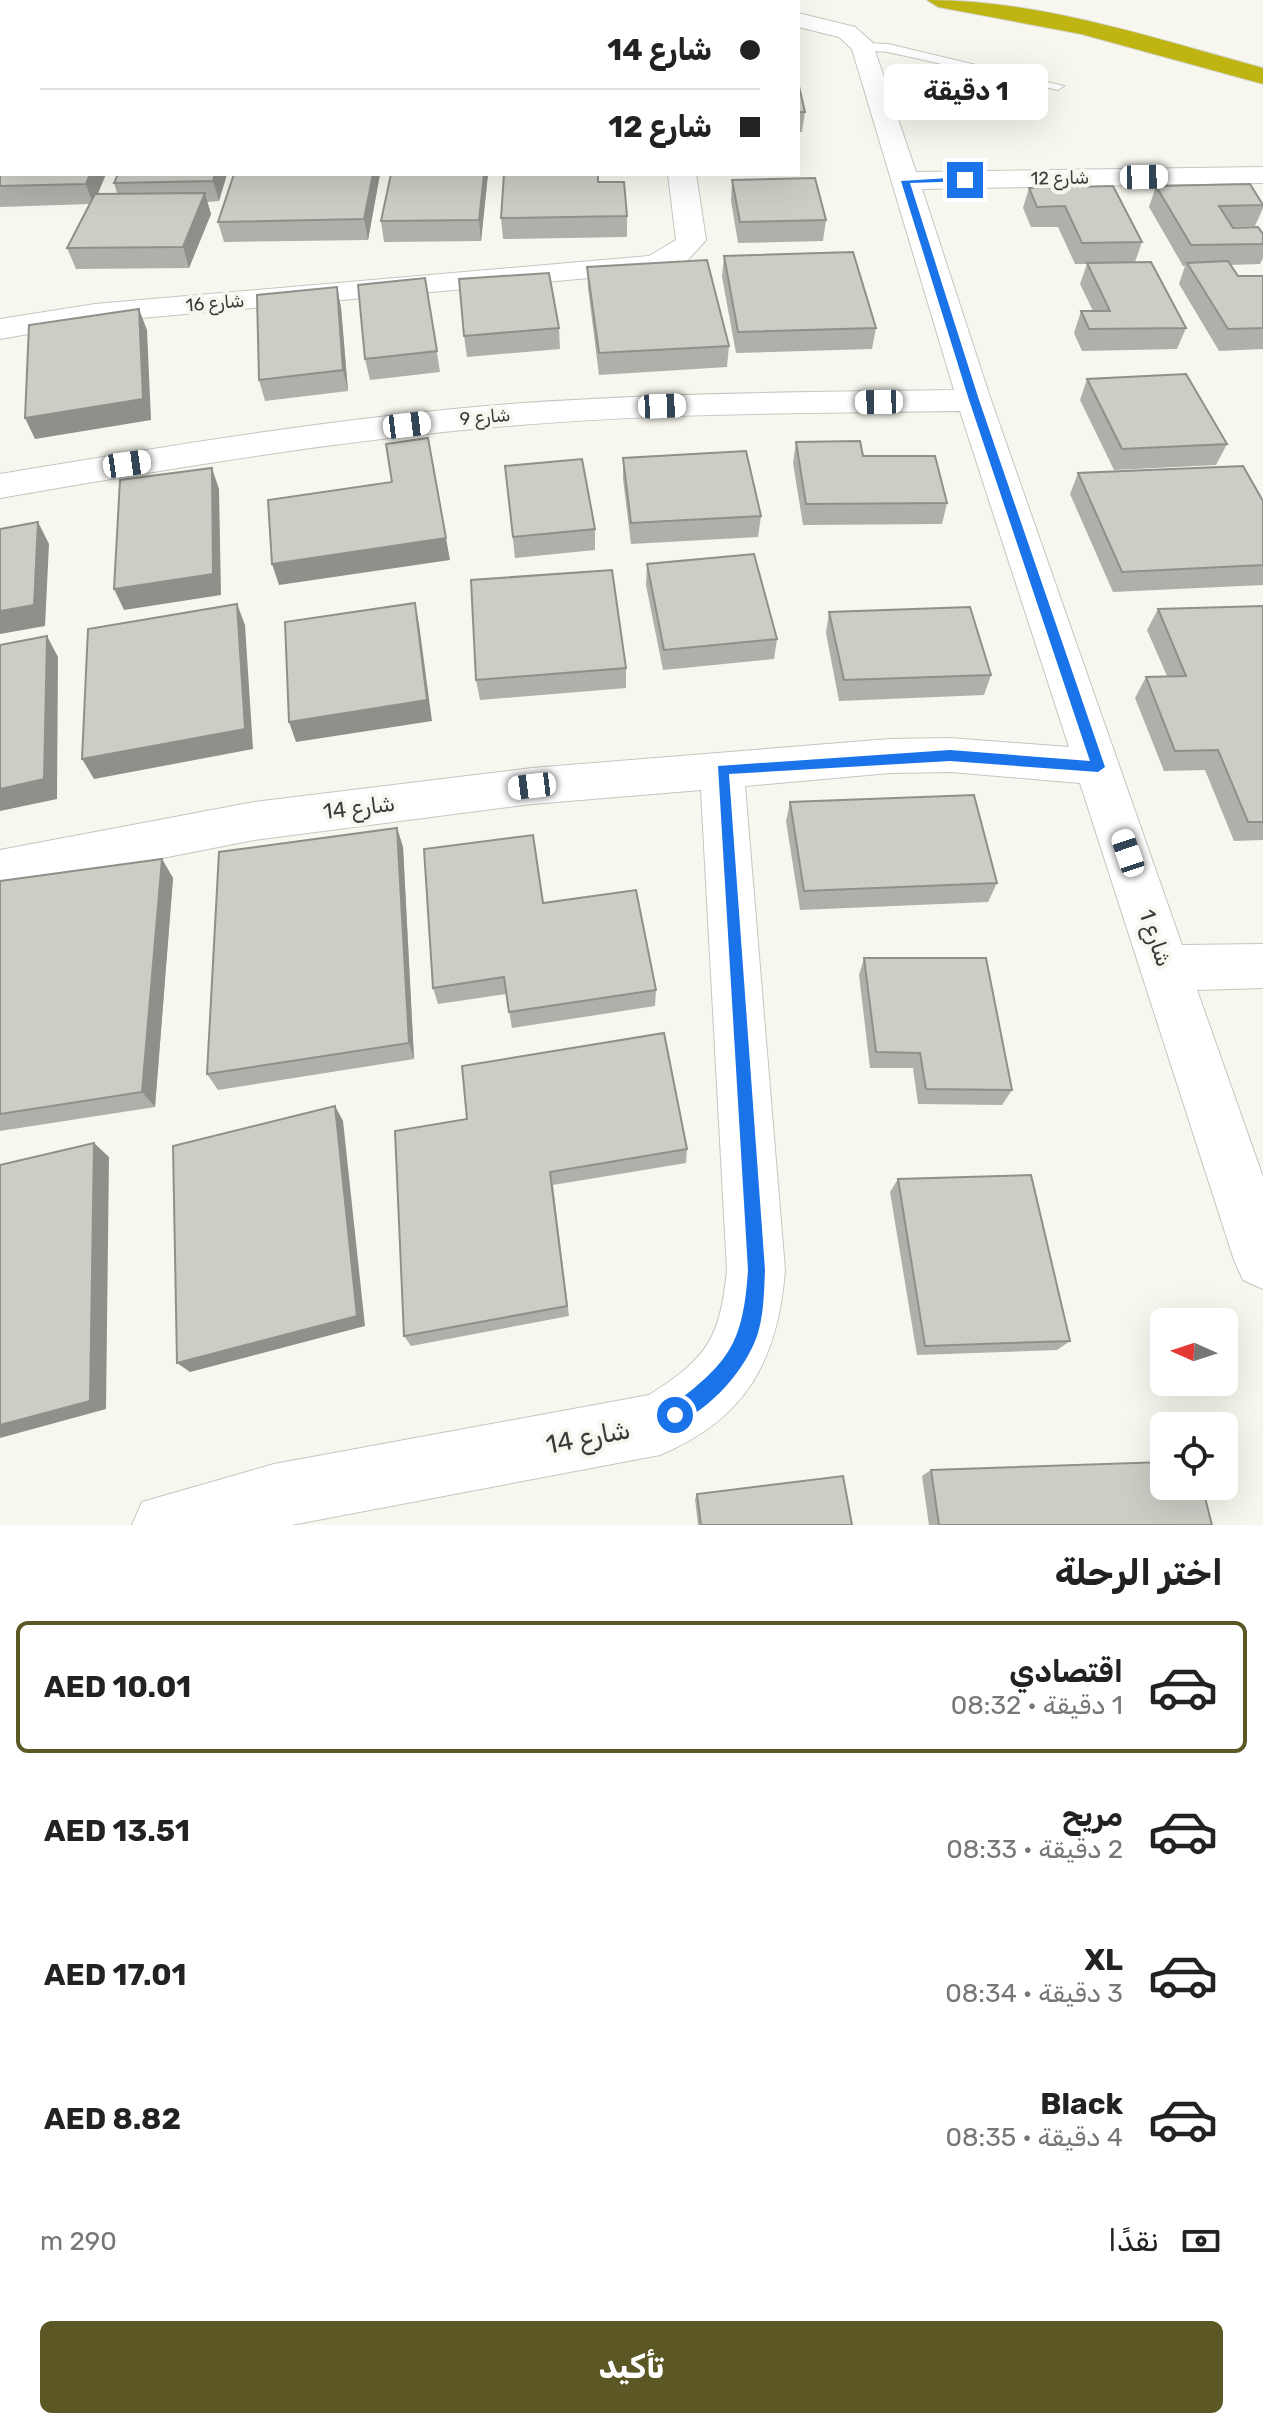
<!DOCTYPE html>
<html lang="ar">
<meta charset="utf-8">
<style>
:root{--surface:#fff;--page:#f2f2f2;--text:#222;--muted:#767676;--line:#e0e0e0;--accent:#5b5825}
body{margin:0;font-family:Rubik,"Noto Naskh Arabic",sans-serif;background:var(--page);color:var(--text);direction:rtl;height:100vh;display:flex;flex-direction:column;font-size:30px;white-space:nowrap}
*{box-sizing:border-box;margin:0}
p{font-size:26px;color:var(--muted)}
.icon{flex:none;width:44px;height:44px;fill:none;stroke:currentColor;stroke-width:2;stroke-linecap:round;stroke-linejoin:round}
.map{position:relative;height:1525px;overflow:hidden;direction:ltr}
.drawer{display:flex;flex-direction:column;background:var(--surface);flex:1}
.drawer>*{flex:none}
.banner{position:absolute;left:0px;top:0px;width:800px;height:176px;box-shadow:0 8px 32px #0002;direction:rtl;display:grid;align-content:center;height:176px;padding:0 40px;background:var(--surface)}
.needle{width:52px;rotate:273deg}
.buttons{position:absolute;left:1150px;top:1308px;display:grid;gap:16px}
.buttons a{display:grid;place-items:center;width:88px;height:88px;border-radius:12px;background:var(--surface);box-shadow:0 8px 32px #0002;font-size:40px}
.end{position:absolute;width:36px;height:36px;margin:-18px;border:10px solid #1a73e8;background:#fff;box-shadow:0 0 0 4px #fff}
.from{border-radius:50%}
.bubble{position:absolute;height:56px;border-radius:12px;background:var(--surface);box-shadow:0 8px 32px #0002;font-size:26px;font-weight:700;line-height:56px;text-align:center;direction:rtl}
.car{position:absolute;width:24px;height:48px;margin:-24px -12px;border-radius:10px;box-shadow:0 0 6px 2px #0007;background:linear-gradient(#fff 24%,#345 0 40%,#fff 0 76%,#345 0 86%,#fff 0)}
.banner b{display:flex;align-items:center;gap:28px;height:76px;font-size:30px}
.banner b+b{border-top:2px solid var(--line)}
.banner i{width:20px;height:20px;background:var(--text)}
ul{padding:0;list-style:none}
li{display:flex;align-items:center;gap:24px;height:132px;margin:0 16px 12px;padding:0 24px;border:4px solid transparent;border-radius:12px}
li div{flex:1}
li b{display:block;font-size:30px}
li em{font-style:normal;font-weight:700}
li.selected{border-color:var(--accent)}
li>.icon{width:72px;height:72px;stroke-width:1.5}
h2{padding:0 40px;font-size:36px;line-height:96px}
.pay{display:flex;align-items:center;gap:20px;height:88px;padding:0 40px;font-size:30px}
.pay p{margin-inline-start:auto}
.cta{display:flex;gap:16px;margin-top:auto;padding:16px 40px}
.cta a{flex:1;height:92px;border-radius:12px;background:var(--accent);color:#fff;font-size:32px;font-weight:700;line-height:92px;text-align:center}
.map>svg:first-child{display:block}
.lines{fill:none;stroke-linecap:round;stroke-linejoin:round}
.service-casing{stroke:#c6c6c0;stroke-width:2}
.minor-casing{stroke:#c6c6c0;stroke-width:2}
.motorway-casing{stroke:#d4d4d3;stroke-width:2}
.service{fill:#fff;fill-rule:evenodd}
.minor{fill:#fff;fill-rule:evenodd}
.motorway{fill:#beb512;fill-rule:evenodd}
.wall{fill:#b0b0aa}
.shaded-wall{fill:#90908b}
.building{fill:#cdcdc6;stroke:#90908b;stroke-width:2}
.route{fill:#1a73e8}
.labels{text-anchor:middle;stroke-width:8;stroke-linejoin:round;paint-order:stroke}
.far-street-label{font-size:18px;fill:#3b3b39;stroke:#f7f7ef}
.street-label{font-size:22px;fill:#3b3b39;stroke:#f7f7ef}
.near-street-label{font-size:26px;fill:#3b3b39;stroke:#f7f7ef}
</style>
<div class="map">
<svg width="1263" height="1525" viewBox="0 0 1263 1525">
<rect width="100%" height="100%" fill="#f7f7ef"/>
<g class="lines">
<g class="service-casing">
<path id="service" d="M863,43L888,44L1064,86L1058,90L888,52L859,50V44Z"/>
</g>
<g class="minor-casing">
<path id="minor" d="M798,13L855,27L872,42L916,172L1263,167V183L922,189L991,400L1182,945L1263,944V988L1197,990L1263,1177V1289L1243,1280L1234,1260L1080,783L950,772L890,773L745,786L785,1270C778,1360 746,1419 660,1455L291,1525H132L142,1502L274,1464L649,1395C708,1358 720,1338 727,1270L701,790L532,804L254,840L0,890V850L254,802L532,768L890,739L950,738L1069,747L960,411C814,413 666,413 520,425C345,439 172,468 0,498V474C173,445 348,416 523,403C667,393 810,392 954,390L852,49L839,37L798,27Z
M0,23H2V37H0Z
M0,118H2V134H0Z
M668,174H696L706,240L687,261L657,272L95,322L0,339V319L95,304L649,256L676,240Z"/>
</g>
<g class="motorway-casing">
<path id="motorway" d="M927,0C1041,0 1153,38 1263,68V84L1081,34L938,7Z"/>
</g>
<use href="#service" class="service"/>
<use href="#minor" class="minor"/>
<use href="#motorway" class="motorway"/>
</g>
<path class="wall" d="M798,82L805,112L802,132H798Z
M0,152L106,174L98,194L117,193L114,183L227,174L219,201L207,202L211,214L189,268L76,269L67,248L89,204L0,207Z
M234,174H380L368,240L224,242L218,222Z
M391,174H488L481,241L384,242L381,221Z
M732,180L826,220L823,241L738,243L731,201Z
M598,182L627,216V237L503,239L501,218Z
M1156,186L1263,204V208L1255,226L1232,227L1263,234V258L1260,264L1230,265L1238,276H1263V349L1219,351L1179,284L1185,266H1183L1149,207Z
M1029,188L1142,242L1135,262L1186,328L1177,349L1082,351L1074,333L1081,311H1093L1080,284L1087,264H1075L1058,227H1031L1023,208Z
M724,256L876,328L872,349L736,353L722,277Z
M587,267L729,346L727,367L599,375L588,288Z
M425,278L440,372L370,380L365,359Z
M337,287L341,308L348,391L265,401L259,380Z
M559,328L560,349L467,357L464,336Z
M1087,379L1227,444L1216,465L1114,470L1080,400Z
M796,442L863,456L947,503L942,524L803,525L793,463Z
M623,458L761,516L758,537L631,544L623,479Z
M505,466L595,529V550L515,558Z
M1078,473L1263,501V585L1113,592L1070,494Z
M647,564L777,639L774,659L663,670L646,585Z
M1263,606V840L1234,841L1205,770L1164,771L1135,698L1146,677L1167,676L1147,630L1158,609Z
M829,612L991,675L984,695L839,701L826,633Z
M626,668V688L480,700L476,680Z
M790,802L997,883L988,902L800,910L786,821Z
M397,828L403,847L414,1059L218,1090L207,1074Z
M162,859L173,878L155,1107L0,1131V881Z
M543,903L656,990L655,1006L512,1028L506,994L438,1004L433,988Z
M864,958L1012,1090L1002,1105L918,1104L913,1068H870L859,975Z
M395,1131L687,1149L686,1163L553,1185L569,1316L411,1346L404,1336Z
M898,1179L1070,1341L1057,1350L917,1355L890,1192Z
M931,1470L1212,1525H929L922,1476Z
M697,1494L852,1525H698L695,1499Z"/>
<path class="shaded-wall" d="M90,174H106L93,204L86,184Z
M215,174H227L219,201L213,181Z
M373,174H380L368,240L364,219Z
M484,174H488L481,241L479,220Z
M205,193L211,214L189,268L183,247Z
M337,287L341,308L348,391L343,370Z
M139,309L147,330L151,420L35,439L25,418Z
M212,468L219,489L221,595L124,610L114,589Z
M38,522L49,544L45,626L0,634V611Z
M446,538L450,560L279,585L272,564Z
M415,603L419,624L432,721L296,742L289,722Z
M237,604L245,625L253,749L94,779L82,759Z
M47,636L58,657L57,799L0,811V789Z
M397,828L403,847L414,1059L409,1043Z
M162,859L173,878L155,1107L142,1092Z
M335,1106L343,1121L365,1326L190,1372L177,1363Z
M94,1143L109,1157L106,1409L0,1438V1425Z"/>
<path class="building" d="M798,82L805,112H798Z
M2,148V174H90L86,184L0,186V152Z
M118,174H215L213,181L114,183Z
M234,174H373L364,219L218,222Z
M391,174H484L479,220L381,221Z
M504,174H598V182H624L627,216L501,218Z
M815,178L826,220L740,222L732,180Z
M1250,184L1263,205L1219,206L1233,228L1258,227L1263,234V244L1191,245L1156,186Z
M1113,186L1142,242L1082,243L1065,206L1037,207L1029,188Z
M205,193L183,247L67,248L95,194Z
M853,252L876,328L738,332L724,256Z
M707,260L729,346L599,353L587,267Z
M1228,261L1238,276H1263V328L1228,329L1187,263Z
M1151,262L1186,328L1089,329L1081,311H1110L1087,263Z
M549,273L559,328L464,336L459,279Z
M425,278L437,351L365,359L358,285Z
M337,287L343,370L259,380L257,295Z
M139,309L143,399L25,418L29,325Z
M1186,374L1227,444L1122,449L1087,379Z
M428,438L446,538L272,564L268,500L392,482L386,444Z
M860,441L863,456H935L947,503L806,504L796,442Z
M746,451L761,516L631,523L623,458Z
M582,459L595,529L513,537L505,466Z
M1243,466L1263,501V565L1122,572L1078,473Z
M212,468L213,574L114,589L120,480Z
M38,522L34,605L0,611V529Z
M754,554L777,639L664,650L647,564Z
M612,570L626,668L476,680L471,580Z
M415,603L427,700L289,722L285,622Z
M237,604L245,729L82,759L88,629Z
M1263,606V822H1248L1218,750L1175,751L1146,677L1186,676L1158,609Z
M970,607L991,675L844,680L829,612Z
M47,636L44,779L0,789V645Z
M974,795L997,883L804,891L790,802Z
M397,828L409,1043L207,1074L219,852Z
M533,835L543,903L636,890L656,990L509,1012L504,977L433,988L424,849Z
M162,859L142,1092L0,1114V881Z
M864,958H986L1012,1090L926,1089L920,1053L876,1052Z
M664,1033L687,1149L550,1172L567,1306L404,1336L395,1131L467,1119L462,1066Z
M335,1106L357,1316L177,1363L173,1146Z
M94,1143L90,1401L0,1425V1165Z
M1031,1175L1070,1341L925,1346L898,1179Z
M1164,1462V1486H1202L1212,1525H939L931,1470Z
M843,1476L852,1525H701L697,1494Z"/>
<path class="route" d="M965,177L968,181L910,183L979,400L1105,767L1098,772L950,761L729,774L765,1270C764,1291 764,1313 758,1333C746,1370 711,1409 675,1424L669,1421V1408C728,1363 743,1346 748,1270L718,766L950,750L1090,761L969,400L901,181Z"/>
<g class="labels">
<g class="far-street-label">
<text transform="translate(1060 178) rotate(-1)" y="6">شارع 12</text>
<text transform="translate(215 303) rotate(-5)" y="6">شارع 16</text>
<text transform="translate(485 417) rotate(-5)" y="6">شارع 9</text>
</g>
<g class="street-label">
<text transform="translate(359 807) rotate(-7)" y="8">شارع 14</text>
<text transform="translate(1156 938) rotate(71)" y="8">شارع 1</text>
</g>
<g class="near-street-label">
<text transform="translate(588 1437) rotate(-11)" y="9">شارع 14</text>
</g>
</g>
</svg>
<div class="buttons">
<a><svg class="needle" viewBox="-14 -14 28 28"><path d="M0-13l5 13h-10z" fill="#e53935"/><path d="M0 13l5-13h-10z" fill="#767676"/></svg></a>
<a><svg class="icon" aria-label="locate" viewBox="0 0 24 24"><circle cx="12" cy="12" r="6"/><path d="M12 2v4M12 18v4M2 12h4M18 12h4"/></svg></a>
</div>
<i class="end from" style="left:675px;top:1415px"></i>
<i class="end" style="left:965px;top:180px"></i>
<div class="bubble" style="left:884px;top:64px;width:164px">1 دقيقة</div>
<i class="car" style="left:1144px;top:177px;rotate:89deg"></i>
<i class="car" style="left:879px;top:402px;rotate:269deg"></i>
<i class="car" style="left:662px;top:406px;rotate:88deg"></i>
<i class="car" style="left:407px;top:425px;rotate:83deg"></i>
<i class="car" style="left:127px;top:464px;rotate:82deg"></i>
<i class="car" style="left:532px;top:786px;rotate:263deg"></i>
<i class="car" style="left:1128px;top:853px;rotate:341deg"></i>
<div class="banner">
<b><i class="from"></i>شارع 14</b>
<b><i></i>شارع 12</b>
</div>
</div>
<section class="drawer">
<h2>اختر الرحلة</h2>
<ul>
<li class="selected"><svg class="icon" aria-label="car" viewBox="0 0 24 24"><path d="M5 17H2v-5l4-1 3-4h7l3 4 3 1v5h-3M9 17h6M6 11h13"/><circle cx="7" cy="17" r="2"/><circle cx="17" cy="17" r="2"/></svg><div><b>اقتصادي</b><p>1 دقيقة · 08:32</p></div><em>AED 10.01</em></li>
<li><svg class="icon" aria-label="car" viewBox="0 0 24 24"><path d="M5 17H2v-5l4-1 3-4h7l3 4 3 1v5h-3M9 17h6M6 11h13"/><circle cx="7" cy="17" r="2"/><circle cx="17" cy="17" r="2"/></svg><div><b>مريح</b><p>2 دقيقة · 08:33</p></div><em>AED 13.51</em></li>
<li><svg class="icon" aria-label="car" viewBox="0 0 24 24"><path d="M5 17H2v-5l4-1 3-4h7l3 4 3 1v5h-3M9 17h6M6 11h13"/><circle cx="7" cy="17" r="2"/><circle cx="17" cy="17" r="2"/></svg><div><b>XL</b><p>3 دقيقة · 08:34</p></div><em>AED 17.01</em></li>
<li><svg class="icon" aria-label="car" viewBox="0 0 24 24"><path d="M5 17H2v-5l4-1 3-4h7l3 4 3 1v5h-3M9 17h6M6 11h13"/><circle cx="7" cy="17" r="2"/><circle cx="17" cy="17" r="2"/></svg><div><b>Black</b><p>4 دقيقة · 08:35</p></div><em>AED 8.82</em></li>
</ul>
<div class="pay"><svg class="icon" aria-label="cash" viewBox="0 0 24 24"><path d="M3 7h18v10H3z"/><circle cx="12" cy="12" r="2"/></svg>نقدًا<p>290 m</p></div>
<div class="cta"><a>تأكيد</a></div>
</section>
